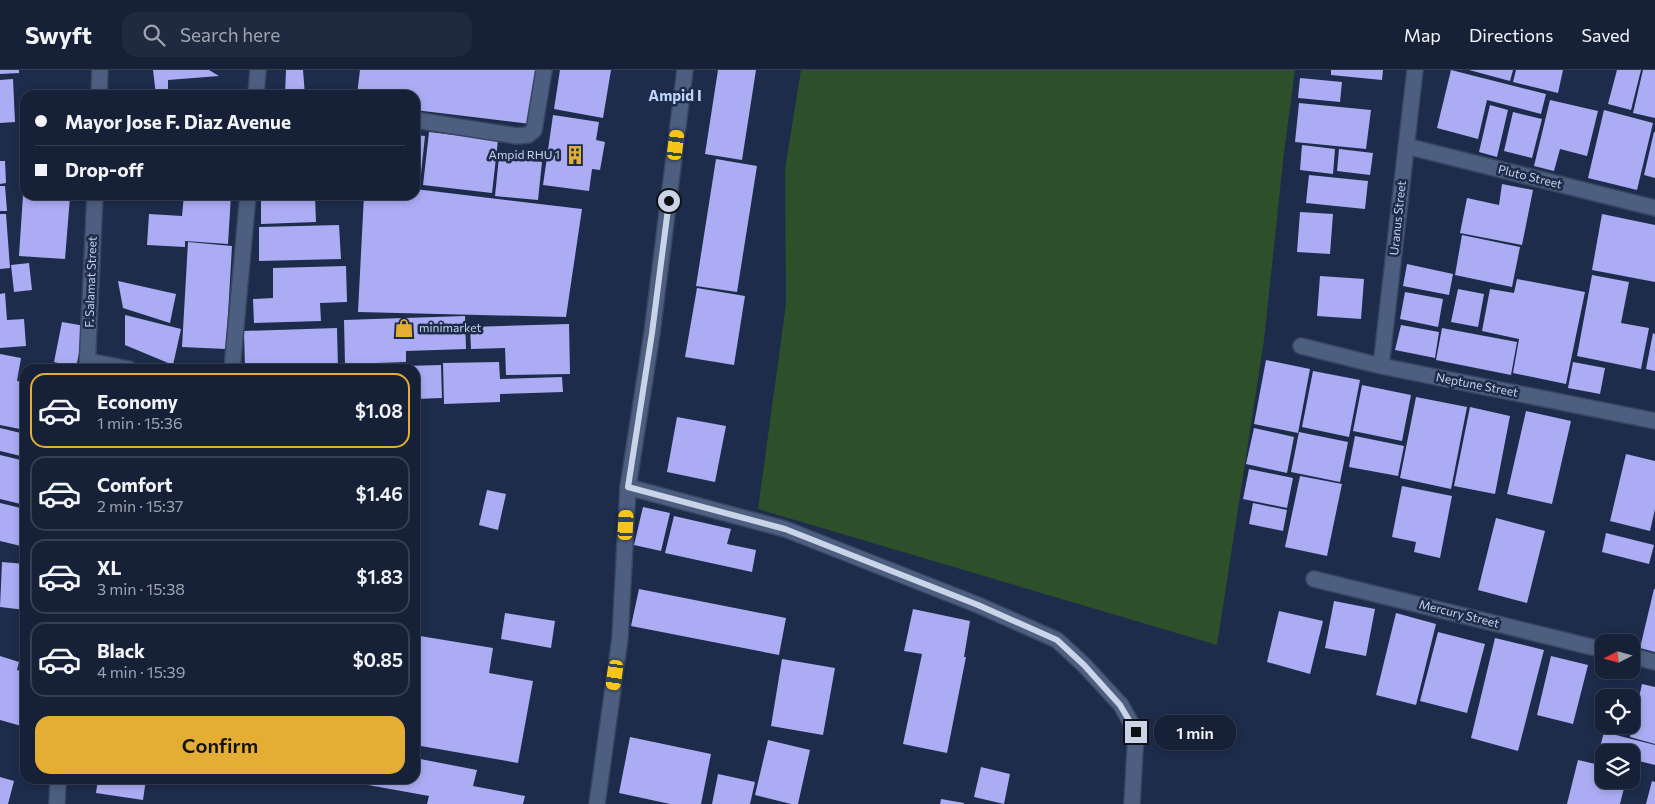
<!DOCTYPE html>
<meta charset="utf-8">
<style>
:root{--surface:#162138;--page:#1f2940;--text:#f1f3f6;--muted:#9ea3ae;--line:#353e53;--accent:#e4ae35}
body{margin:0;font-family:Commissioner,sans-serif;background:var(--page);color:var(--text);height:100vh;display:flex;flex-direction:column;font-size:19px;white-space:nowrap}
*{box-sizing:border-box;margin:0}
p{font-size:16px;color:var(--muted)}
.icon{flex:none;width:28px;height:28px;fill:none;stroke:currentColor;stroke-width:2;stroke-linecap:round;stroke-linejoin:round}
.map{position:relative;flex:1;overflow:hidden}
.details{position:absolute;left:20px;top:294px;width:400px;height:420px;display:flex;flex-direction:column;background:var(--surface);border-radius:15px;box-shadow:0 2px 8px #0003,0 0 0 1px var(--line)}
.details>*{flex:none}
.banner{position:absolute;left:20px;top:20px;width:400px;height:110px;border-radius:15px;box-shadow:0 2px 8px #0003,0 0 0 1px var(--line);display:grid;align-content:center;height:110px;padding:0 15px;background:var(--surface)}
.needle{width:32px;rotate:264deg}
.controls{position:absolute;left:1595px;top:564px;display:grid;gap:10px}
.controls a{display:grid;place-items:center;width:45px;height:45px;border-radius:10px;background:var(--surface);box-shadow:0 2px 8px #0003,0 0 0 1px var(--line);font-size:25px}
.end{position:absolute;width:22px;height:22px;margin:-11px;border:6px solid #c9d4e8;background:#111;box-shadow:0 0 0 2px #111}
.from{border-radius:50%}
.bubble{position:absolute;height:35px;border-radius:15px;background:var(--surface);box-shadow:0 2px 8px #0003,0 0 0 1px var(--line);font-size:16px;font-weight:600;line-height:35px;text-align:center}
.car{position:absolute;width:15px;height:30px;margin:-15px -8px;border-radius:6px;box-shadow:0 0 4px 1px #0007;background:linear-gradient(#f5c518 24%,#345 0 40%,#f5c518 0 76%,#345 0 86%,#f5c518 0)}
.banner b{display:flex;align-items:center;gap:18px;height:48px;font-size:19px}
.banner b+b{border-top:1px solid var(--line)}
.banner i{width:12px;height:12px;background:var(--text)}
ul{padding:9px 0 0;list-style:none}
li{display:flex;align-items:center;gap:15px;height:75px;margin:0 10px 8px;padding:0 5px;border:2px solid var(--line);border-radius:15px}
li div{flex:1}
li b{display:block;font-size:19px}
li em{font-style:normal;font-weight:600}
li.on{border-color:var(--accent)}
li>.icon{width:45px;height:45px;stroke-width:1.5}
.primary-button{display:flex;gap:10px;margin-top:auto;padding:10px 15px}
.primary-button a{flex:1;height:58px;border-radius:15px;background:var(--accent);color:#111;font-size:20px;font-weight:600;line-height:58px;text-align:center}
header{display:flex;align-items:center;gap:30px;box-sizing:border-box;height:70px;padding:0 25px;background:var(--surface);border-bottom:1px solid var(--line)}
header strong{font-size:24px}
nav{display:flex;gap:28px;margin-inline-start:auto;font-size:18px}
.search{width:350px;height:45px;background:var(--page);display:flex;align-items:center;gap:12px;box-sizing:border-box;padding:0 18px;border-radius:15px;color:var(--muted);font-size:19px}
.map>svg:first-child{display:block}
.green{fill:#2d4f2a}
.building{fill:#abacf3}
.lines{fill:none;stroke-linecap:round;stroke-linejoin:round}
.lane-casing{stroke:#394660;stroke-width:18}
.street-casing{stroke:#394660;stroke-width:18}
.secondary-casing{stroke:#394660;stroke-width:18}
.lane{stroke:#4d5f81;stroke-width:15}
.street{stroke:#4d5f81;stroke-width:15}
.secondary{stroke:#4d5f81;stroke-width:15}
.route{stroke:#c9d4e8;stroke-width:6}
.labels{text-anchor:middle;stroke-width:5;stroke-linejoin:round;paint-order:stroke}
.poi-label{font-size:12px;fill:#c9d4e8;stroke:#1d2c4b;text-anchor:end}
.street-label{font-size:12px;fill:#c9d4e8;stroke:#1d2c4b}
.quarter-label{font-size:15px;font-weight:bold;fill:#bfd4fb;stroke:#1d2c4b}
</style>
<header>
<strong>Swyft</strong>
<div class="search"><svg class="icon" aria-label="search" viewBox="0 0 24 24"><circle cx="10" cy="10" r="6"/><path d="M15 15l6 6"/></svg>Search here</div>
<nav><a>Map</a><a>Directions</a><a>Saved</a></nav>
</header>
<div class="map">
<svg width="1655" height="734" viewBox="0 0 1655 734">
<rect width="100%" height="100%" fill="#1d2c4b"/>
<path class="green" d="M801,0H1295L1284,82L1264,270L1217,575L758,439L786,234L785,99Z"/>
<path class="building" d="M0,0H19V3L0,4Z
M153,0H209L219,6L168,10V25H156Z
M286,0H303L305,25H285Z
M360,0H537L531,54L415,40V25H357Z
M560,0H611L603,48L554,39Z
M718,0H756L742,90L705,84Z
M1331,0H1383L1382,10L1331,5Z
M1451,0L1546,24L1541,44L1487,30L1478,69L1437,58Z
M1469,0H1513L1510,11Z
M1516,0H1563L1558,23L1513,12Z
M1617,0H1641L1631,40L1608,34Z
M1643,0H1655V48L1633,43Z
M1300,8L1342,12L1340,32L1298,28Z
M13,9L15,52L0,53V10Z
M347,21V25H309V23Z
M1550,30L1598,41L1587,86L1560,79L1554,101L1534,96Z
M1299,33L1371,40L1366,79L1295,72Z
M1490,35L1508,40L1497,87L1479,82Z
M1604,40L1653,53L1637,120L1588,108Z
M1513,42L1542,49L1532,88L1504,81Z
M553,45L599,52L596,70L605,72L600,100L592,99L589,121L543,115Z
M429,62L498,70L492,123L423,115Z
M1654,62H1655V108L1644,105Z
M415,65L425,66L420,113H415Z
M1302,75L1335,79L1333,104L1300,100Z
M1339,79L1373,83L1370,105L1337,101Z
M499,87L542,92L538,130L495,126Z
M716,89L757,96L737,222L696,216Z
M0,91H5L6,113L0,114Z
M1309,105L1368,111L1365,139L1306,133Z
M1502,114L1533,120L1522,175L1460,163L1467,128L1499,135Z
M0,116H5L7,141H0Z
M415,119L582,139L566,247L358,242L364,125H415Z
M23,125L70,127L65,189L19,186Z
M184,125H231L228,174L185,171V177L147,175L149,144L182,146Z
M315,126L316,152L261,154V128Z
M1300,142L1333,144L1330,184L1297,182Z
M0,144H6L10,198L0,199Z
M1602,144L1655,155V212L1592,200Z
M339,155L341,189L259,191V157Z
M1462,165L1520,177L1512,217L1455,205Z
M188,172L232,176L226,279L182,277Z
M29,193L32,220L14,222L11,195Z
M1407,194L1453,204L1449,225L1403,216Z
M346,196L347,232L320,233L321,251L254,253L253,229L273,228V198Z
M1592,205L1629,212L1621,253L1649,258L1641,299L1577,286Z
M1320,206L1364,209L1361,249L1317,246Z
M1517,209L1585,222L1566,314L1513,303L1519,269L1482,261L1490,219L1514,223Z
M118,211L176,224L170,253L123,238Z
M697,218L745,226L734,295L685,287Z
M1458,219L1484,224L1478,257L1451,252Z
M1405,222L1443,229L1438,257L1400,249Z
M5,223L7,250L24,249L26,276L0,278V224Z
M125,245L181,259L173,295L125,275Z
M465,246L466,279L406,281V292L345,294L344,250Z
M62,252L85,256L76,297L54,292Z
M569,254L570,304L506,305L505,278L471,279L470,257Z
M1401,255L1439,262L1435,288L1395,280Z
M337,258L338,298L245,299L244,261Z
M1442,258L1517,272L1511,305L1436,290Z
M1653,263L1655,264V301L1646,299Z
M0,284L21,288L17,311L25,312V360L0,355Z
M1266,290L1310,299L1298,363L1254,354Z
M499,292L500,309L562,307L563,322L500,324V332L444,334L443,293Z
M1573,292L1605,298L1600,324L1568,318Z
M441,295L442,328L415,329V299H405V296Z
M1313,301L1360,310L1349,367L1302,357Z
M1362,315L1411,325L1402,371L1353,361Z
M1416,327L1467,337L1451,419L1400,408Z
M1470,337L1510,346L1495,424L1454,416Z
M1526,341L1571,351L1552,434L1507,424Z
M677,347L726,356L715,412L667,402Z
M0,358L25,364V387L0,381Z
M1254,358L1294,367L1287,403L1246,394Z
M1299,362L1348,372L1340,412L1291,402Z
M1355,366L1404,376L1398,406L1349,397Z
M1626,384L1655,391V439L1650,461L1610,451Z
M0,385L25,391V435L0,429Z
M1249,399L1293,408L1287,438L1243,429Z
M1300,406L1342,414L1327,486L1285,477Z
M1402,416L1452,426L1440,488L1414,482L1416,472L1392,467Z
M487,420L506,424L498,460L479,455Z
M0,433L25,439V477L0,471Z
M1253,433L1287,440L1283,461L1249,454Z
M643,437L670,443L661,481L634,475Z
M674,446L731,459L727,474L756,480L752,502L665,483Z
M1496,448L1545,461L1527,533L1478,520Z
M1606,463L1654,475L1649,494L1602,482Z
M2,492L25,494V540L0,537Z
M639,519L786,548L779,585L631,556Z
M1654,519H1655V582L1640,578Z
M1334,531L1375,539L1366,586L1325,578Z
M913,539L970,551L964,587H966L947,683L903,674L922,584L904,581Z
M1279,541L1323,551L1310,604L1267,592Z
M505,543L555,551L551,578L501,569Z
M1396,543L1436,554L1416,635L1376,625Z
M1438,562L1485,574L1467,643L1420,631Z
M420,566L493,578L489,603L533,611L518,693L415,675V597Z
M1495,568L1544,580L1518,681L1471,668Z
M0,586L19,592L17,600L25,602V657L0,650Z
M1551,586L1588,595L1573,654L1537,645Z
M782,589L835,598L823,665L771,656Z
M1642,614L1655,617V674L1630,667Z
M1604,662L1655,675V695L1631,689V682L1599,681Z
M630,667L711,684L701,734H670L619,723Z
M768,670L810,680L798,734H791L755,725Z
M415,688L477,700L473,716L525,726L523,734H427L429,726L368,715L369,709H415Z
M1578,690L1604,696V710H1626L1620,734H1567Z
M981,697L1010,704L1004,734L974,727Z
M718,704L755,712L750,734H712Z
M0,707L14,711L8,734H0Z
M98,709H146L143,730L96,723Z
M1652,711L1655,712V734H1646Z
M941,729L964,733V734H940Z"/>
<g class="lines">
<g class="lane-casing">
<path id="lane" d="M415,50L517,66L528,65L534,60L544,0
M628,417L785,459L978,535L1057,570L1084,595L1121,635L1136,662L1132,734"/>
</g>
<g class="street-casing">
<path id="street" d="M99,25L100,0
M256,25L258,0
M1406,76L1655,138
M1301,276L1381,296L1655,351
M88,291L129,299
M1381,296L1415,0
M87,299L95,125
M232,299L248,125
M1314,509L1604,580
M1631,586L1655,592
M57,734L58,709"/>
</g>
<g class="secondary-casing">
<path id="secondary" d="M597,734L620,568L628,417L652,263L685,0"/>
</g>
<use href="#lane" class="lane"/>
<use href="#street" class="street"/>
<use href="#secondary" class="secondary"/>
</g>
<g class="lines">
<path class="route" d="M669,131L652,263L628,417L785,459L978,535L1057,570L1084,595L1120,635L1136,662"/>
</g>
<defs>
<g id="building-bare" transform="scale(1.5)"><path d="M-4-6H4V6H1V3H-1V6H-4ZM-2.5-4.3h1.7v1.8h-1.7ZM.8-4.3h1.7v1.8H.8ZM-2.5-1h1.7V.8h-1.7ZM.8-1h1.7V.8H.8Z" fill="#e4ae35" stroke="#1d2c4b" stroke-width="2.5" paint-order="stroke"/></g>
<g id="shop-bare" transform="scale(1.5)"><path d="M-5-2.5h2.3a2.7 3.5 0 0 1 5.4 0H5L5.5 6h-11ZM-1.5-2.5h3a1.5 2.3 0 0 0-3 0Z" fill="#e4ae35" stroke="#1d2c4b" stroke-width="2.5" paint-order="stroke"/></g>
</defs>
<g fill-rule="evenodd">
<use href="#building-bare" x="575" y="85"/>
<use href="#shop-bare" x="404" y="258"/>
</g>
<g class="labels">
<g class="poi-label">
<text x="560" y="89">Ampid RHU 1</text>
<text x="419" y="262" text-anchor="start">minimarket</text>
</g>
<g class="street-label">
<text transform="translate(1530 107) rotate(14)" y="4">Pluto Street</text>
<text transform="translate(1398 148) rotate(-84)" y="4">Uranus Street</text>
<text transform="translate(91 212) rotate(-88)" y="4">F. Salamat Street</text>
<text transform="translate(1477 315) rotate(11)" y="4">Neptune Street</text>
<text transform="translate(1459 544) rotate(14)" y="4">Mercury Street</text>
</g>
<g class="quarter-label">
<text x="675" y="31">Ampid I</text>
</g>
</g>
</svg>
<div class="controls">
<a><svg class="needle" viewBox="-14 -14 28 28"><path d="M0-13l5 13h-10z" fill="#e53935"/><path d="M0 13l5-13h-10z" fill="#9ea3ae"/></svg></a>
<a><svg class="icon" aria-label="locate" viewBox="0 0 24 24"><circle cx="12" cy="12" r="6"/><path d="M12 2v4M12 18v4M2 12h4M18 12h4"/></svg></a>
<a><svg class="icon" aria-label="layers" viewBox="0 0 24 24"><path d="M12 4l9 5-9 5-9-5zM3 14l9 5 9-5"/></svg></a>
</div>
<i class="end from" style="left:669px;top:131px"></i>
<i class="end" style="left:1136px;top:662px"></i>
<div class="bubble" style="left:1154px;top:645px;width:82px">1 min</div>
<i class="car" style="left:676px;top:75px;rotate:7deg"></i>
<i class="car" style="left:626px;top:455px;rotate:3deg"></i>
<i class="car" style="left:615px;top:605px;rotate:188deg"></i>
<div class="banner">
<b><i class="from"></i>Mayor Jose F. Diaz Avenue</b>
<b><i></i>Drop-off</b>
</div>
<section class="details">
<ul>
<li class="on"><svg class="icon" aria-label="car" viewBox="0 0 24 24"><path d="M5 17H2v-5l4-1 3-4h7l3 4 3 1v5h-3M9 17h6M6 11h13"/><circle cx="7" cy="17" r="2"/><circle cx="17" cy="17" r="2"/></svg><div><b>Economy</b><p>1 min · 15:36</p></div><em>$1.08</em></li>
<li><svg class="icon" aria-label="car" viewBox="0 0 24 24"><path d="M5 17H2v-5l4-1 3-4h7l3 4 3 1v5h-3M9 17h6M6 11h13"/><circle cx="7" cy="17" r="2"/><circle cx="17" cy="17" r="2"/></svg><div><b>Comfort</b><p>2 min · 15:37</p></div><em>$1.46</em></li>
<li><svg class="icon" aria-label="car" viewBox="0 0 24 24"><path d="M5 17H2v-5l4-1 3-4h7l3 4 3 1v5h-3M9 17h6M6 11h13"/><circle cx="7" cy="17" r="2"/><circle cx="17" cy="17" r="2"/></svg><div><b>XL</b><p>3 min · 15:38</p></div><em>$1.83</em></li>
<li><svg class="icon" aria-label="car" viewBox="0 0 24 24"><path d="M5 17H2v-5l4-1 3-4h7l3 4 3 1v5h-3M9 17h6M6 11h13"/><circle cx="7" cy="17" r="2"/><circle cx="17" cy="17" r="2"/></svg><div><b>Black</b><p>4 min · 15:39</p></div><em>$0.85</em></li>
</ul>
<div class="primary-button"><a>Confirm</a></div>
</section>
</div>
